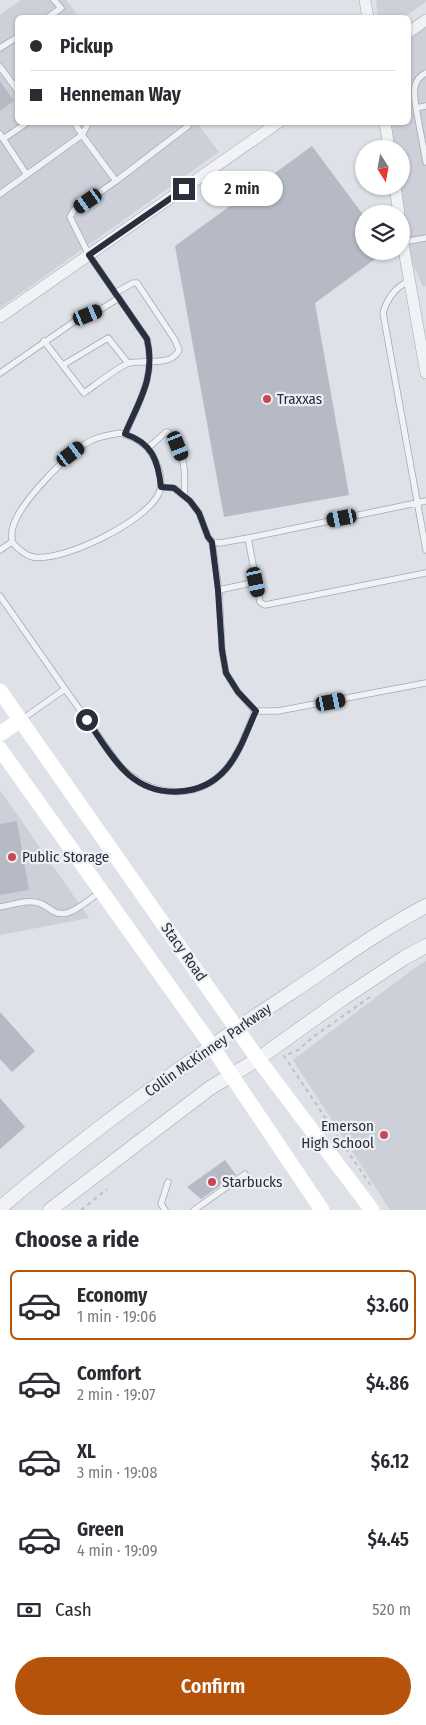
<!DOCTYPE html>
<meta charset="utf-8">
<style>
:root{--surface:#fff;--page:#f2f2f3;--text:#2b2b33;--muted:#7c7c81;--line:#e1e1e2;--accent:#b45309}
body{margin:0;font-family:"Fira Sans Condensed",sans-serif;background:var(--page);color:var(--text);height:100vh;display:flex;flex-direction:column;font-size:19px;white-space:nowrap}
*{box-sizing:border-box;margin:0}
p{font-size:16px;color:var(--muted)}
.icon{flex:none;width:28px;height:28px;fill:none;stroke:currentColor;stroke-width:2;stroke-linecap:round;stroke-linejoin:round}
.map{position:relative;height:1210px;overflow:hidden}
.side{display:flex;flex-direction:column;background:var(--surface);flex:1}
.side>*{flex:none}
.hud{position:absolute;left:15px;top:15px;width:396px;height:110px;border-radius:8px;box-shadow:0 1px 4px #0004;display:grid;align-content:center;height:110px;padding:0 15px;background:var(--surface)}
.needle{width:32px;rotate:169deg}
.buttons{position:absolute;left:355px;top:140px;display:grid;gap:10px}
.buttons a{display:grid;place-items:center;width:55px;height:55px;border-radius:50%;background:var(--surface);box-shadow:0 1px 4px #0004;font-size:25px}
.end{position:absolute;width:22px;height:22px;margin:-11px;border:6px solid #282f3e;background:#fff;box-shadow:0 0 0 2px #fff}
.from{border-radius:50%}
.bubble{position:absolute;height:35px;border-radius:18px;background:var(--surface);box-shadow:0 1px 4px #0004;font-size:16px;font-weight:600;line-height:35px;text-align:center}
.car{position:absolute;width:15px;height:30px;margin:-15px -8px;border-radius:6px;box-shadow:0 0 4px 1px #0007;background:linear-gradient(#222 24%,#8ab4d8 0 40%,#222 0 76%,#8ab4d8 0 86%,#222 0)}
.hud b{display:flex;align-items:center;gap:18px;height:48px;font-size:19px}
.hud b+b{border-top:1px solid var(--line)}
.hud i{width:12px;height:12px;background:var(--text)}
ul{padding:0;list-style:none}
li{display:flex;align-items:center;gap:15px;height:70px;margin:0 10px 8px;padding:0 5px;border:2px solid transparent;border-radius:8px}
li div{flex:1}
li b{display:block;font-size:19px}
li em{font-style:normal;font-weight:600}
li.on{border-color:var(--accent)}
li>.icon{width:45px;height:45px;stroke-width:1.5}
h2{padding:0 15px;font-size:22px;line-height:60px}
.pay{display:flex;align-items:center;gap:12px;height:55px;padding:0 15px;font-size:19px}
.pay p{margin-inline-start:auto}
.primary-button{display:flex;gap:10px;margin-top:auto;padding:10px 15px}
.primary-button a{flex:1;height:58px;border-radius:30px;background:var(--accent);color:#fff;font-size:20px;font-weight:600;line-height:58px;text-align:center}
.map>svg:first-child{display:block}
.built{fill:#cdd0d9}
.building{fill:#b6bac4}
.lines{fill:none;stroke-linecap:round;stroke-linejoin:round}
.service-casing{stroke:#a4a8b1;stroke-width:7}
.minor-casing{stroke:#a4a8b1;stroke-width:12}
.tertiary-casing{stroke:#a4a8b1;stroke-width:15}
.path{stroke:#bdbfc6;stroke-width:2;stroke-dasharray:4 4;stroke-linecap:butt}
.service{stroke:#f1f2f6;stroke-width:5.5}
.minor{stroke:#f1f2f6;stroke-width:11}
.tertiary{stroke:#f1f2f6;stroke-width:14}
.secondary{stroke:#fff;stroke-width:15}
.route{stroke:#282f3e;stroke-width:6}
.poi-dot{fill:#c94753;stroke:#eef0f5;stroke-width:2}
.labels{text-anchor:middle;stroke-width:4.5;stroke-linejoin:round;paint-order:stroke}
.poi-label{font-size:15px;fill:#282f3e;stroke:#eef0f5;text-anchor:start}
.street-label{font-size:15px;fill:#282f3e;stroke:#eef0f5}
</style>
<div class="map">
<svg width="426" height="1210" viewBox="0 0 426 1210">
<rect width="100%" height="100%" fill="#dee1e7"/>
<path class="built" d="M21,0H66L79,17L18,18V122L197,123L219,152L0,308V15Z
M376,0H426V2L404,17L378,18Z
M426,24V286L423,287L403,242L401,214L395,186H401V149H389L385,123L409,122V35Z
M0,790L89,918L0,935Z
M426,961V1210H390L293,1060L416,967Z"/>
<path class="building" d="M0,81L14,101L0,111Z
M312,146L364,216V251H386L315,303L349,495L224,517L175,246Z
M17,821L29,890L0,895V824Z
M0,1012L35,1051L12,1072L0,1059Z
M0,1098L25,1127L0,1149Z
M225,1160L236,1175L201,1199L187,1187Z"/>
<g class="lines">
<g class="service-casing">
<path id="service" d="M47,18L61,8L54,0
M0,48L16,38L18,40
M0,67L18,91
M426,106L416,108L426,162
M416,108C414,95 411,80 426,73
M89,122L82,135L116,181L188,126L186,122
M0,134L27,175
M3,139L28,122
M116,181L74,210L70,217L89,255L147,339C156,377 139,400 125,435
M0,194L82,135L74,122
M403,242L426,238
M409,281C396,287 387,299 383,313L426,550
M44,341L84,393C94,386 119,366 129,363C144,359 172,367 179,350L175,340L137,283H133L115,293
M63,365L108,338L128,363
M0,373L78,319L98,311L119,298
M120,433C136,438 148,444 155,460C160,469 163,483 159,493C147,521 64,562 33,557C24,555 18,549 12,542C12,537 11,531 13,527C19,503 68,453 90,441C99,436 110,435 120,433Z
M148,448L166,432H168C185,450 186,473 184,496
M161,487L174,488L190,501L199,513L208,537L212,542L220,543L248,538
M426,501L248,538L260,602L265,605L426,573
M212,542L219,590L222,650L226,673L238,692L255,711
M0,550L12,542
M219,590L256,582
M0,596L65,689L21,720
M65,689L120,766C149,796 196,803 226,769C240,753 247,730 255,711H278L426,683
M0,907C12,905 27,899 39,903C50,906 52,916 67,913C78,910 91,898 100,892
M165,1210L161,1204L168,1182
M194,1210L245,1174"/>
</g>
<g class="minor-casing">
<path id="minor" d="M365,0L368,18
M409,32L426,20
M385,122L389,149
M395,186L399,214
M401,233L426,373
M0,317L279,122"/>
</g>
<g class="tertiary-casing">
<path id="tertiary" d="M0,1208C91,1130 189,1060 289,994C334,964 378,931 426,906
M50,1210L210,1088L258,1059L342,999L404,958L426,946"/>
</g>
<path class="path" d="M370,997L313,1037L298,1050L284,1056L371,1186
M81,1210L107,1189"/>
<use href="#service" class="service"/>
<use href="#minor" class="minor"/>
<use href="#tertiary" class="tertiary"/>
<path class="secondary" d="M0,691L258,1059L372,1210
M0,734L20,720
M0,749L211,1045L322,1210"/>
</g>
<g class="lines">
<path class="route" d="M87,720C100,738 112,760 129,775C157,799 202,797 226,769C240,753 247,730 256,711L238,692L226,673L222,650L218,590L212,542L208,537L199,513L190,501L174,488L161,487C158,460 152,443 125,434C139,401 156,377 147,339L89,255L184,189"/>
</g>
<g class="poi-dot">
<circle cx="267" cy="399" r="5"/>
<circle cx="12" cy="857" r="5"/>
<circle cx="384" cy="1135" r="5"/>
<circle cx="212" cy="1182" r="5"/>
</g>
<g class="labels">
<g class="poi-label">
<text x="277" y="404">Traxxas</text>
<text x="22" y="862">Public Storage</text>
<text x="374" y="1131" text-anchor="end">Emerson<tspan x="374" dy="17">High School</tspan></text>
<text x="222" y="1187">Starbucks</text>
</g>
<g class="street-label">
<text transform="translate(184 952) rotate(55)" y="5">Stacy Road</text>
<text transform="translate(208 1050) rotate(-35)" y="5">Collin McKinney Parkway</text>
</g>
</g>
</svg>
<div class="buttons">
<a><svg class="needle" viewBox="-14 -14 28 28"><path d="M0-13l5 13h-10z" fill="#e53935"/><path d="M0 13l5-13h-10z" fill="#7c7c81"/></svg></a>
<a><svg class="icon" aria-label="layers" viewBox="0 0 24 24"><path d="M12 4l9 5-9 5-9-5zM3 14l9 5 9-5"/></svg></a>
</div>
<i class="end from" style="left:87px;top:720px"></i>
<i class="end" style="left:184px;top:189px"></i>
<div class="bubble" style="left:201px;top:171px;width:82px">2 min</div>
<i class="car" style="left:88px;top:201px;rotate:235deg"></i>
<i class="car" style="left:88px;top:315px;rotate:68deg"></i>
<i class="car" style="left:178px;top:446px;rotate:158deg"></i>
<i class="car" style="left:71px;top:454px;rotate:53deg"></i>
<i class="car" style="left:342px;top:518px;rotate:259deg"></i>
<i class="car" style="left:256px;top:582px;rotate:168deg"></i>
<i class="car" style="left:331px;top:702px;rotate:79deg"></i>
<div class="hud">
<b><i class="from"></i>Pickup</b>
<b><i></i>Henneman Way</b>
</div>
</div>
<section class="side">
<h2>Choose a ride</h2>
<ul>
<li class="on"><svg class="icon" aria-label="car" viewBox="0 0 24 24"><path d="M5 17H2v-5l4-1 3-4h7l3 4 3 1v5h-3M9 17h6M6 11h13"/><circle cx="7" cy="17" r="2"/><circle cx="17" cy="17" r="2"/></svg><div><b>Economy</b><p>1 min · 19:06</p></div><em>$3.60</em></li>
<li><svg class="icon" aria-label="car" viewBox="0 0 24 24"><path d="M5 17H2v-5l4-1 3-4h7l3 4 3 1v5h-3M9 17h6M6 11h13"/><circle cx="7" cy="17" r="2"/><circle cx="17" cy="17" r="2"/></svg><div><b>Comfort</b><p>2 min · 19:07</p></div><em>$4.86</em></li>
<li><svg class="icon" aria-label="car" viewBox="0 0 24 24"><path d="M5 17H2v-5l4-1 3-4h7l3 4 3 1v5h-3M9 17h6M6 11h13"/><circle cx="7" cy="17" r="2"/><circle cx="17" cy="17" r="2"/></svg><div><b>XL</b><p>3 min · 19:08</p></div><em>$6.12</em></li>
<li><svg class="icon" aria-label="car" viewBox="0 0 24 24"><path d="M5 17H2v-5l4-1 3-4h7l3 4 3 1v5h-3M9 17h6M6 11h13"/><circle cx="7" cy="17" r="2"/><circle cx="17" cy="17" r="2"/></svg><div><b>Green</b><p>4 min · 19:09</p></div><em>$4.45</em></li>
</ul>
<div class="pay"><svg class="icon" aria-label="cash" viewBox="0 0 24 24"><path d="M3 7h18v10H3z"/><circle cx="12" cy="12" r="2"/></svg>Cash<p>520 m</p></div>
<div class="primary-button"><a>Confirm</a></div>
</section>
